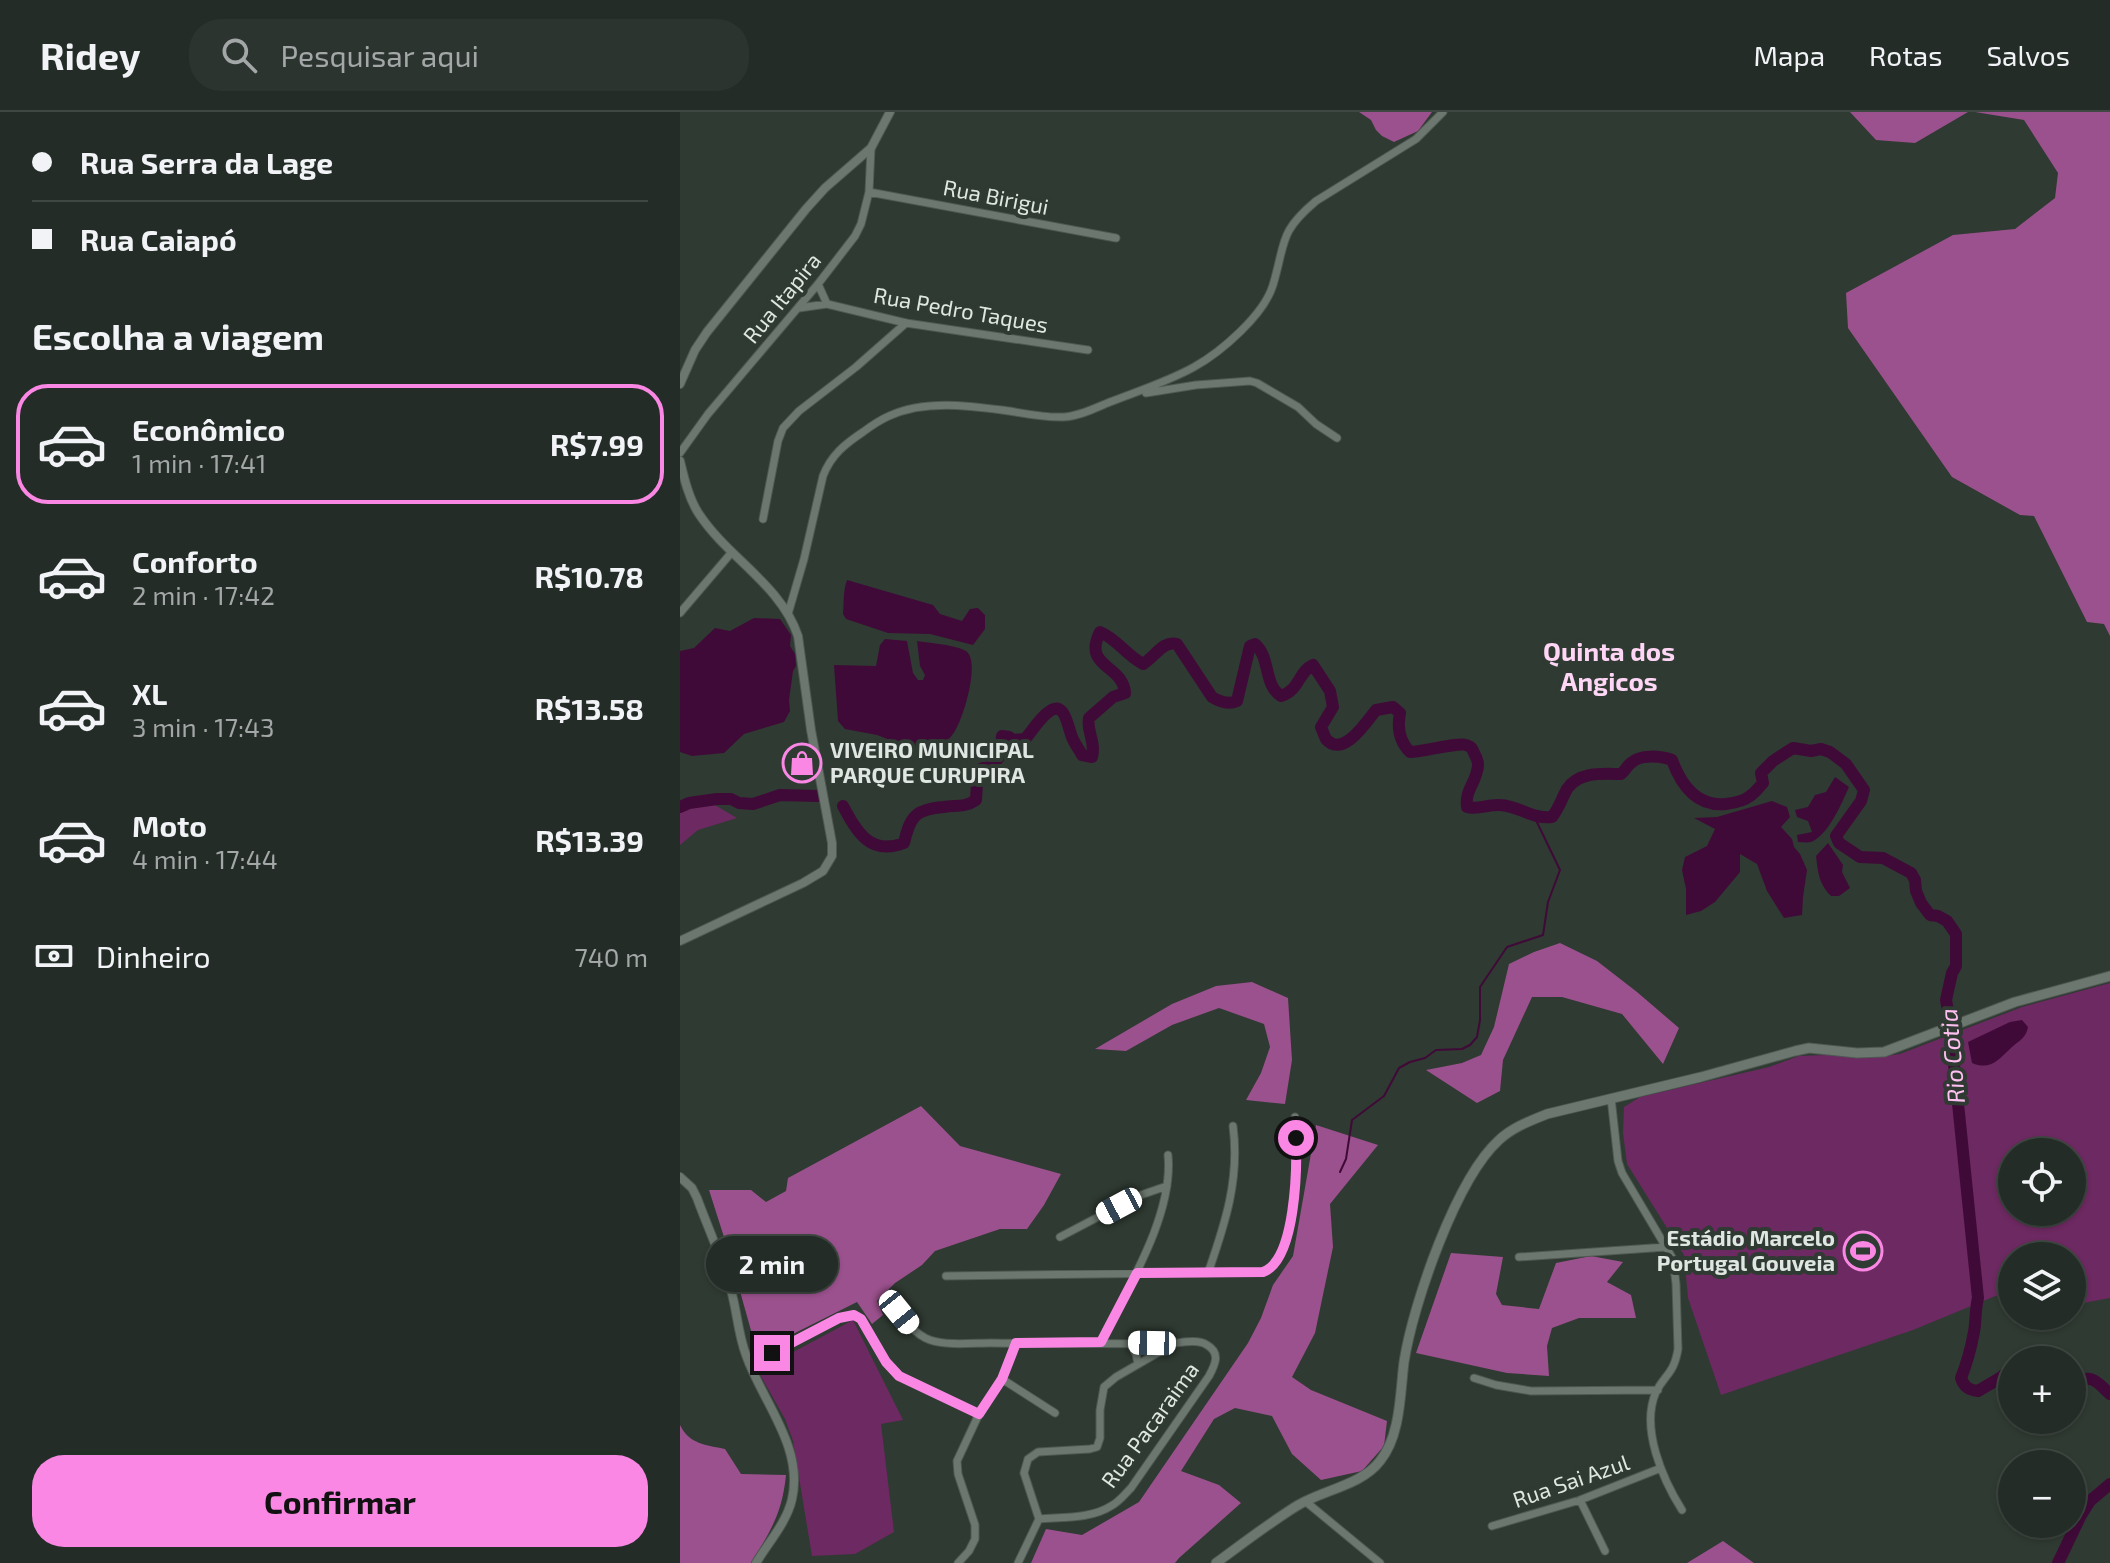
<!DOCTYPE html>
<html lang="pt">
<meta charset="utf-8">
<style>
:root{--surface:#232c26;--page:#2b342e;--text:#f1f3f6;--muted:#a3a7a7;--line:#404843;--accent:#fb87e5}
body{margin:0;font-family:"Exo 2",sans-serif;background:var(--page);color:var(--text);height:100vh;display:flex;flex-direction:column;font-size:30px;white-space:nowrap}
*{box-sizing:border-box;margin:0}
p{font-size:26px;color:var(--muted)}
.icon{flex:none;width:44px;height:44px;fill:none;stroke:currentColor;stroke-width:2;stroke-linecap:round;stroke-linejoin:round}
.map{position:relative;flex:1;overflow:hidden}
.side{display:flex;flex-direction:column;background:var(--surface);width:680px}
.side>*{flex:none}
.guide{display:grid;align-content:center;height:176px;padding:0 32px;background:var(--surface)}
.tools{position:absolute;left:1318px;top:1026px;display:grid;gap:16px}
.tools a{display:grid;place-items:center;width:88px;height:88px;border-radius:50%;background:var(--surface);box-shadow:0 2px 6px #0004,0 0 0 2px var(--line);font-size:40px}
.end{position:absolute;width:36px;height:36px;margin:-18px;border:10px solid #fb87e5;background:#111;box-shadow:0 0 0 4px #111}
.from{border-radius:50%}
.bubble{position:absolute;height:56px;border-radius:28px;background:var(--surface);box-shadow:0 2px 6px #0004,0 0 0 2px var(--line);font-size:26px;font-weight:700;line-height:56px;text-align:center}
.car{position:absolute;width:24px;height:48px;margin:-24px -12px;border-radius:10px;box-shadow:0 0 6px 2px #0007;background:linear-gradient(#fff 24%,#345 0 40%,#fff 0 76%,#345 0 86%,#fff 0)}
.guide b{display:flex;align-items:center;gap:28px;height:76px;font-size:30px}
.guide b+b{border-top:2px solid var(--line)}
.guide i{width:20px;height:20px;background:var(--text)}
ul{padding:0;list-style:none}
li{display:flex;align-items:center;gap:24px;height:120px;margin:0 16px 12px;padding:0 16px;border:4px solid transparent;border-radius:32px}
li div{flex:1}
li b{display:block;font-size:30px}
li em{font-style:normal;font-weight:700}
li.active{border-color:var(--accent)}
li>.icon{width:72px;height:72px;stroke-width:1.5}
h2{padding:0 32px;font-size:36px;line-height:96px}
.pay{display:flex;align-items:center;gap:20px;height:88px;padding:0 32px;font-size:30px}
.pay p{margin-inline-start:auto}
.button{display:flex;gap:16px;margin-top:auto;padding:16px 32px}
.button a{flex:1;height:92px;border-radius:32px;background:var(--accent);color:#111;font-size:32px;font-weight:700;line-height:92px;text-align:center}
header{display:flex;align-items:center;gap:48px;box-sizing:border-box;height:112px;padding:0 40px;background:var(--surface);border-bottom:2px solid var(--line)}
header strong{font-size:38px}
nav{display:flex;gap:44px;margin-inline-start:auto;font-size:28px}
.search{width:560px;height:72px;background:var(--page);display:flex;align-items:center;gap:20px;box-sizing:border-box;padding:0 28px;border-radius:32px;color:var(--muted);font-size:30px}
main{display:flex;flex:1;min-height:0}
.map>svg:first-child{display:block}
.green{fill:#6d2961;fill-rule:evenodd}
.forest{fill:#9b518d}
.water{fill:#400a38}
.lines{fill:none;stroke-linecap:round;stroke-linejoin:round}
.stream{stroke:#400a38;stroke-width:2}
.river{stroke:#400a38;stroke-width:12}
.minor-casing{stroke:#4f5852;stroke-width:9}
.tertiary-casing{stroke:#4f5852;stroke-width:10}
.secondary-casing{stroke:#4f5852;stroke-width:11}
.minor{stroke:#6c786f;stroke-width:7}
.tertiary{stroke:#6c786f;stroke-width:8}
.secondary{stroke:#6c786f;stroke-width:9}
.route{stroke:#fb87e5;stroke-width:10}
.labels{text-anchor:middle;stroke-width:8;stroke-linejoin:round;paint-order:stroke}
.street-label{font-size:22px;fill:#e0e7e2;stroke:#2f3a32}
.poi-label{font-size:22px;font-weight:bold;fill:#e0e7e2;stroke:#2f3a32;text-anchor:start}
.water-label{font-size:24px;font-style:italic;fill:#fec0f0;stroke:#2f3a32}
.quarter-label{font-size:26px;font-weight:bold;fill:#ffd6f5;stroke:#2f3a32}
</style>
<header>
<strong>Ridey</strong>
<div class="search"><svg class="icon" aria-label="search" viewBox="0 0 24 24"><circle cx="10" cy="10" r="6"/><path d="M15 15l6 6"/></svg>Pesquisar aqui</div>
<nav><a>Mapa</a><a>Rotas</a><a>Salvos</a></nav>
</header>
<main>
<section class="side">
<div class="guide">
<b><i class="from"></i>Rua Serra da Lage</b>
<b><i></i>Rua Caiapó</b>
</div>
<h2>Escolha a viagem</h2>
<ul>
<li class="active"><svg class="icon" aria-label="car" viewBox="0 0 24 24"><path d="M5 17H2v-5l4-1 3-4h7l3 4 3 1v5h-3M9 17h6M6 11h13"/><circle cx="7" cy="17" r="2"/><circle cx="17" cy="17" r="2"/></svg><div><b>Econômico</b><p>1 min · 17:41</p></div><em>R$7.99</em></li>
<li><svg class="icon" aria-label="car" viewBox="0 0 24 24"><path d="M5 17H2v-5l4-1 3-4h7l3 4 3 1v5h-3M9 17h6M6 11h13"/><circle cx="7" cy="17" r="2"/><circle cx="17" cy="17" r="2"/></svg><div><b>Conforto</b><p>2 min · 17:42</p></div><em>R$10.78</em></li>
<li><svg class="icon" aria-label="car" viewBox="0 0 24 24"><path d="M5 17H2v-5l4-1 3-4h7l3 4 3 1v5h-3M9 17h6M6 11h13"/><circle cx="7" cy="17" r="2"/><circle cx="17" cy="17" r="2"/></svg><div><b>XL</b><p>3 min · 17:43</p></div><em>R$13.58</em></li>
<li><svg class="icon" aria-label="car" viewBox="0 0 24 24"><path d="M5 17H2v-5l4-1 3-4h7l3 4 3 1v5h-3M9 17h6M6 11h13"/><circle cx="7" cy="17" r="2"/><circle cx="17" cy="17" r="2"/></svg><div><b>Moto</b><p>4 min · 17:44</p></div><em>R$13.39</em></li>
</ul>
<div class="pay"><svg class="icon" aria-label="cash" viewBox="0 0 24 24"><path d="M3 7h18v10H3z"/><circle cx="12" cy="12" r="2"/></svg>Dinheiro<p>740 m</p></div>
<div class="button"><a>Confirmar</a></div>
</section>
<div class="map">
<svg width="1430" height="1451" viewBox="0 0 1430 1451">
<rect width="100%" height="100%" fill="#2f3a32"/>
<path class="green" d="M28,689L57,706L18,718L0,733V698Z
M1430,871V1186L1392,1193V1144H1332V1179L1330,1178L1233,1218L1041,1283L1008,1186L1004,1143L947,1052L943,1021L944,995L960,985L1089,955L1119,944L1146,943L1199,945L1220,942L1342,895ZM1332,1040H1392V1100H1332Z
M173,1208L223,1308L201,1312L214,1420L175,1442L132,1444L113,1329L105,1307L78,1259Z"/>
<path class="forest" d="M679,0H752L738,19L714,30L702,24L696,18L691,8Z
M1170,0H1288L1235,31L1196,28Z
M1295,0H1430V524L1424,512L1407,510L1354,404L1340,403L1272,365L1168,216L1166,181L1273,123L1335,117L1375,86L1378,61L1344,8Z
M880,831L917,849L957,880L999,916L983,952L942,902L882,885H852L823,948L820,979L797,991L746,958L782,951L801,943L814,915L829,852L854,840Z
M572,870L608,886L612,948L605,992L566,988L581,961L590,935L584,912L539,896L492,913L446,939L415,937L492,892L536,874Z
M241,994L280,1034L381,1062L364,1093L347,1117H320L255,1139L242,1153L215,1171L197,1189L203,1203L192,1212L177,1190L77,1240L51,1147L29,1078H71L86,1090L106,1079L108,1066Z
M636,1013L698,1033L650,1092L653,1135L635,1221L612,1265L631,1278L707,1309L704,1334L682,1359L641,1368L612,1342L592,1304L555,1296L534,1307L501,1359L539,1373L561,1391L499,1446L495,1451H351L366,1417L402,1423L459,1390L568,1231L581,1206L593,1173L613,1144Z
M771,1141L823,1145L816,1182L822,1193L859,1197L876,1151L911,1144L943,1150L927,1170L951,1183L956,1206H899L872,1216L867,1234L869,1264L827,1261L736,1241Z
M0,1313C9,1332 26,1333 45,1337L61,1362L106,1363C102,1402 91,1418 71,1451H0Z
M1043,1429L1074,1451H1007Z"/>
<path class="water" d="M167,468L253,493L260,502L282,509L290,497L298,496L305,503V517L293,533L250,522L208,521L166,507L163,502C164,490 163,479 167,468Z
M74,506L100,507L111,523L110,534L115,542L116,554L113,559L109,588L110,599L104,610L64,622L44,641L12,644L0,640V539L14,536L35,516L50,519Z
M205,527L227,529L233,561L238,568H243L245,563L240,554L237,529C250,531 276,533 286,539C301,549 283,609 273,622C267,630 258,637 251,644L197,623L165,617L158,609L154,553L196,554L200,533Z
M1155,665L1169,675C1162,690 1149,723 1131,730C1127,731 1122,730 1118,730L1117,723L1132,720L1128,709L1117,705L1115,698L1128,695L1135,683L1146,680Z
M1092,689L1107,695L1110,705L1101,715L1112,727L1114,735L1120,742L1127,758L1123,785L1122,803L1104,806L1087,779L1077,752L1060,742V760L1035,790L1021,799L1006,803V777L1002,758L1005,745L1027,734L1035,717L1014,706L1037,705Z
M1148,731L1163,753L1162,760L1170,776L1159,784H1151C1139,772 1138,761 1136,744Z
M1342,908L1348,915C1346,926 1340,928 1332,935C1319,947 1311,959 1292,951L1288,930L1330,910Z"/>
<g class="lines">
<path class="stream" d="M660,1060L666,1047L672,1008L704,984L719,956L730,950L745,946L756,938L782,937L790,933L797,925L800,908V875L827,835L863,823L868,790L880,758L854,704"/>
<path class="river" d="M163,694C177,720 190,744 224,731C230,705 235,697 264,695C276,693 284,696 296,688L297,671L293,662C301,654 315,655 320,643C322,637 321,630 322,624L329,625L333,628L345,627C352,619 358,609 366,602C385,585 387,613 392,625C394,631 399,637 402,643L412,645C416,629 406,619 409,606L433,585L445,581C443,552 402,556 420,520C437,527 446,543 463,552C475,545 483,528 497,532L532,585C540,590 548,593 557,589L570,534L575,532C591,546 583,572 601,584C620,578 618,560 633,553L650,579L653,595L641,615C643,619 644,624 646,627C663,647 687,609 696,598L713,595L720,601C717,616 719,629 730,640C744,640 778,630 786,633C792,635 792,636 794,641C798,648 799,652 797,659C794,673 785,679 787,695C798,698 809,692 820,693C840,694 851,707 872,705C879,696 882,686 887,677C899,659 923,662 941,662C945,659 947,654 951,651C960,642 981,644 992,648C1001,673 1017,695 1046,692C1054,691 1064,689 1070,684C1075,681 1079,675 1083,671L1081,661L1093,649L1113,636L1131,639L1141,637L1150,640L1166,652L1184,678L1181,689L1156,724L1159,731L1180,745L1203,746L1231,761L1235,768L1236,779L1241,791L1250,803L1258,804L1267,809L1276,822V854L1272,861L1266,888L1269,904L1298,1186C1295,1198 1296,1209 1294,1220C1291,1236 1287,1251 1281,1266C1284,1275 1289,1278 1298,1279L1320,1266L1332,1256
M0,695L9,691L37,687H51L59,691L73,692L100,683L138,684
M1392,1271C1412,1262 1415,1268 1430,1282
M1378,1451L1401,1403L1410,1389L1430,1372"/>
<g class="minor-casing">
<path id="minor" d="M189,80L436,126
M138,172L147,192
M119,196L147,192L226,211L408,238
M466,281L516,273L570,269L577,271L618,295L636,312L657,326
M0,341L28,302L138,172L175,124L181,112L189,80L191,36
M83,407L98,329L103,316L119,299L176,255L226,211
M0,501L52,440
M108,502L124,447L143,364C151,343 165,332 183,320C191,314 200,308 209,304C246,287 291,294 329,299C347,302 366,306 384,305C400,304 415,296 430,290C458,279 487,270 514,255C541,240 584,203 593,173C606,130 598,121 636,89L736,27L763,0
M931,986L938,1049L942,1061L993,1147L996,1172L998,1237C994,1262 985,1262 976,1280C960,1316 983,1368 1002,1398
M380,1125L458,1084L487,1074
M839,1145L987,1135
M528,1161C545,1112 560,1067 553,1014
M266,1164L583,1160C620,1146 617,1039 615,1005
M207,1184C219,1199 231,1221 250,1228C268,1234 292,1231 311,1231C369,1232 427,1231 484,1232C497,1232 516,1226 527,1233C541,1241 535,1253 529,1264L451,1376C445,1382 439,1390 431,1394C411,1407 382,1405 359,1407
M421,1230C447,1177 494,1103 488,1043
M450,1231L456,1242L458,1252
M69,1252L159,1206L174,1203L181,1207L206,1250L219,1264L299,1302
M794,1266L816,1273L851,1279L978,1278
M322,1267L375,1301
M900,1388L925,1439
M625,1389L700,1451
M359,1407L344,1361L348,1347L358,1340L410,1337L417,1335L420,1326V1298L424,1275L436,1265L493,1232
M812,1414L900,1388L981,1356
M278,1451L289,1439L295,1427V1413L278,1362L277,1349L299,1302L322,1267L336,1231
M338,1451L359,1407"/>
</g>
<g class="tertiary-casing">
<path id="tertiary" d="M0,272L15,238L27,220L126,97L145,76L191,36L210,0
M0,349C4,366 9,387 19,402C48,446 101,473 118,524L131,618L152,731V744L143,759L123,771L0,829
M0,1065L12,1076L17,1086C28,1116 42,1146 51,1178C57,1199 58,1222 66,1243C82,1289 124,1335 112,1387C107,1410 88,1431 76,1451"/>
</g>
<g class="secondary-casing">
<path id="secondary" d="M536,1451C562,1432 588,1412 615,1395C641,1378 681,1374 700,1349C721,1323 720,1281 724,1250C733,1192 776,1067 819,1028C833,1015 850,1009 867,1002L1021,965L1115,939L1129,936L1177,941L1204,940L1335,890L1430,864"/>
</g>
<use href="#minor" class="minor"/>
<use href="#tertiary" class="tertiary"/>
<use href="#secondary" class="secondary"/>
</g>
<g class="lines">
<path class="route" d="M92,1241L159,1206L174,1203L181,1207L206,1250L219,1264L299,1302L322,1267L336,1231L421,1230L457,1161L583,1160C616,1148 617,1056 616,1026"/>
</g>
<defs>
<g id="shop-ring" transform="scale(2)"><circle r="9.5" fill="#2f3a32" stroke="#fb87e5" stroke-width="1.5"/><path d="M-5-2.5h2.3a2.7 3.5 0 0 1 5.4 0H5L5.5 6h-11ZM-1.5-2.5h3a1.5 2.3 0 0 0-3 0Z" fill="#fb87e5"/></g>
<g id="stadium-ring" transform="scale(2)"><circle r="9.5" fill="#2f3a32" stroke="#fb87e5" stroke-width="1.5"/><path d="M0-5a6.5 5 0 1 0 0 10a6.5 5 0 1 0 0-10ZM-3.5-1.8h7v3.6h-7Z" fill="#fb87e5"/></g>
</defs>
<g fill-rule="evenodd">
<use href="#shop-ring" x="122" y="651"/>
<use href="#stadium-ring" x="1183" y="1139"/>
</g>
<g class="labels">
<g class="street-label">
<text transform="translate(316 85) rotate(11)" y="8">Rua Birigui</text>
<text transform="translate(102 186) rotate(-51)" y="8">Rua Itapira</text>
<text transform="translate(281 198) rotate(10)" y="8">Rua Pedro Taques</text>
<text transform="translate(470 1313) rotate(-54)" y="8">Rua Pacaraima</text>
<text transform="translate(891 1369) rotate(-19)" y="8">Rua Sai Azul</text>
</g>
<g class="poi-label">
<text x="150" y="646">VIVEIRO MUNICIPAL<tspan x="150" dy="25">PARQUE CURUPIRA</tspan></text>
<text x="1155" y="1134" text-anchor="end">Estádio Marcelo<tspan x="1155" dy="25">Portugal Gouveia</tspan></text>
</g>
<g class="water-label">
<text transform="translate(1273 944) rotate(-95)" y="8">Rio Cotia</text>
</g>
<g class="quarter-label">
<text x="929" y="549">Quinta dos<tspan x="929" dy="30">Angicos</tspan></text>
</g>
</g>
</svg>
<div class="tools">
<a><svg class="icon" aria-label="locate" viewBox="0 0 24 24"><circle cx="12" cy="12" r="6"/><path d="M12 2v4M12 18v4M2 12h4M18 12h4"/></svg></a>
<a><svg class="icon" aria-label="layers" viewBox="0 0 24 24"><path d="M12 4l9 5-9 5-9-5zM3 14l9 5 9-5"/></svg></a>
<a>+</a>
<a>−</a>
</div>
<i class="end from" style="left:616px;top:1026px"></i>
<i class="end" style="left:92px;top:1241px"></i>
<div class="bubble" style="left:26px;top:1124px;width:132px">2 min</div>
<i class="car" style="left:439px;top:1094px;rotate:242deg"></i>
<i class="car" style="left:219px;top:1200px;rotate:141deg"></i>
<i class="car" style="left:472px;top:1231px;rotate:271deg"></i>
</div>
</main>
